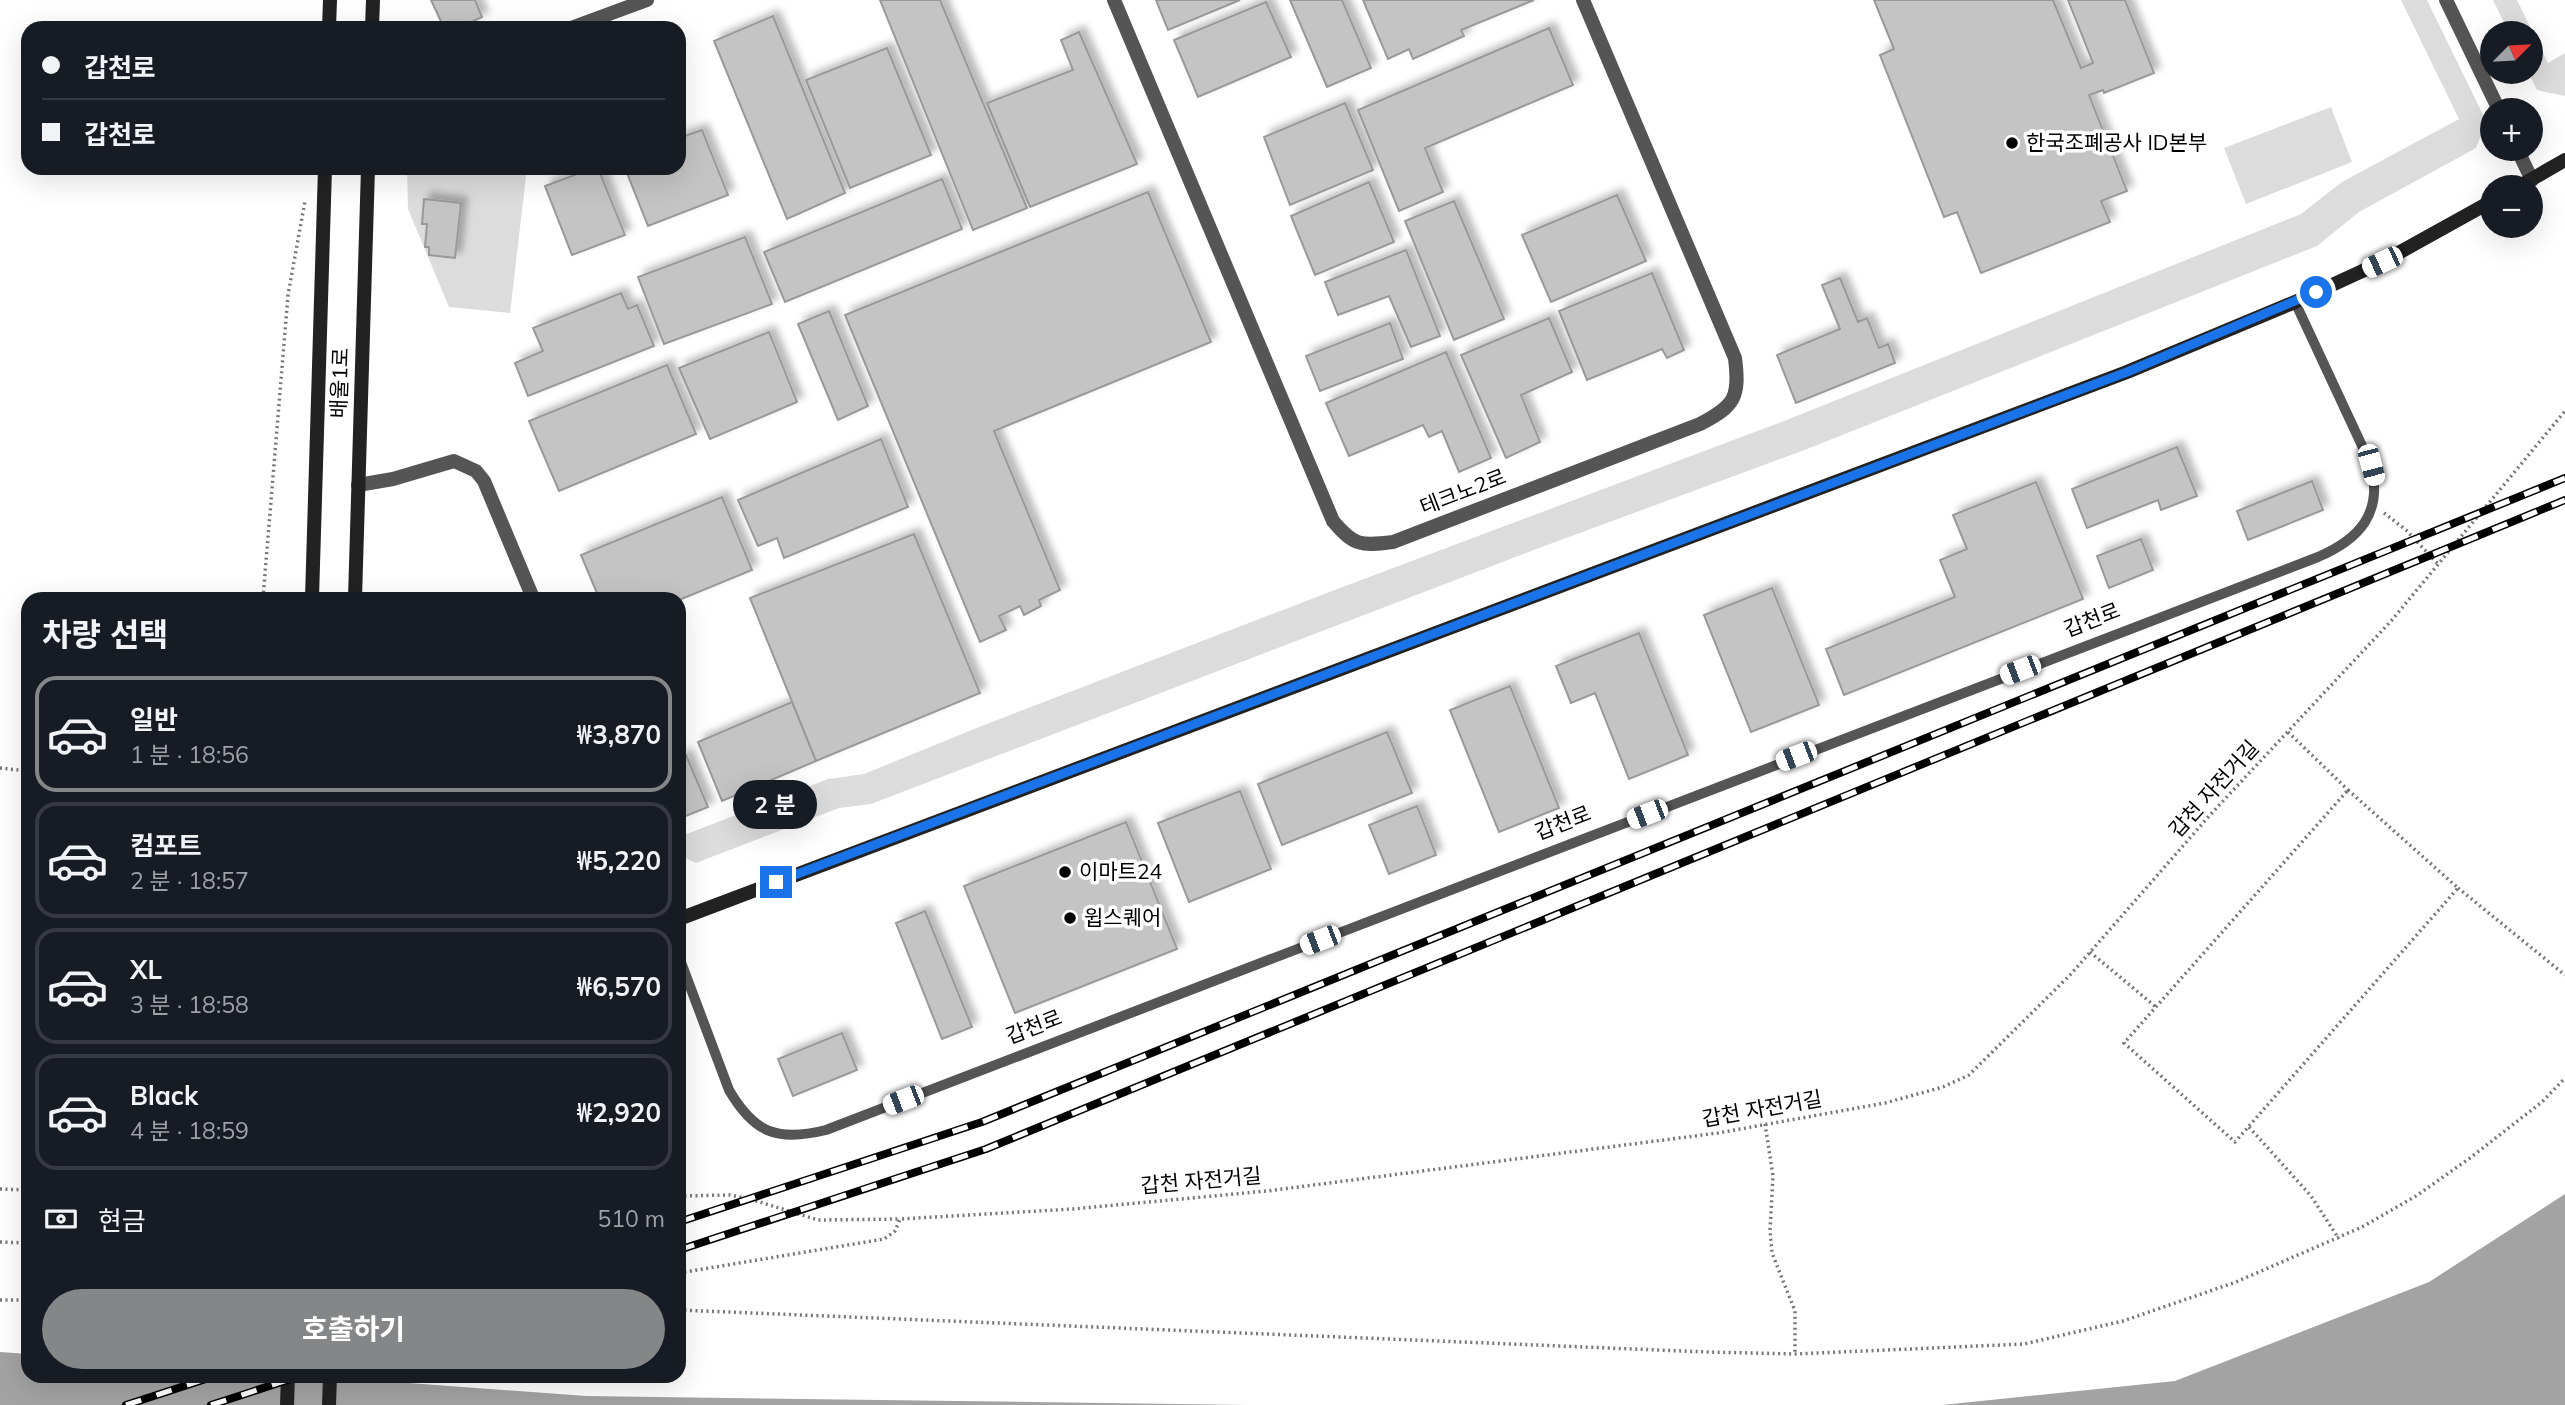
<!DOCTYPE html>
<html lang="ko">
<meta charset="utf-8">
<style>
:root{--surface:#171b24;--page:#20242c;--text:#f1f3f6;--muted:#9ea1a6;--line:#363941;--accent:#858687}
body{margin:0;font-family:Mulish,"Noto Sans KR",sans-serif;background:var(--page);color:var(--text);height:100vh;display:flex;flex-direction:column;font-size:26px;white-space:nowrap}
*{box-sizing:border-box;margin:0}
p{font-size:23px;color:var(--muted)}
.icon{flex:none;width:38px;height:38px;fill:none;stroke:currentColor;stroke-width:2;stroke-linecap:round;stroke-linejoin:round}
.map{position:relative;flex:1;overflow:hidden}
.panel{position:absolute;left:21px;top:592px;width:665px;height:791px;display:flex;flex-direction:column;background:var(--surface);border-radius:21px;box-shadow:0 7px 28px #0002}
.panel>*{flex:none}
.banner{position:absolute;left:21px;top:21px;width:665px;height:154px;border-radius:21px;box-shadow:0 7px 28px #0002;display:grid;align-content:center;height:154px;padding:0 21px;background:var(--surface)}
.needle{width:46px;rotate:66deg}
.tools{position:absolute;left:2480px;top:21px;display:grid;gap:14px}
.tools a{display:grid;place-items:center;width:63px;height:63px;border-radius:50%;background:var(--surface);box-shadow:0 7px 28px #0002;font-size:35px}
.end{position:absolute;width:32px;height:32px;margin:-16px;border:9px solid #1a73e8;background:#fff;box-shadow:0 0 0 4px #fff}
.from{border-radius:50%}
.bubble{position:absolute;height:49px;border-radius:24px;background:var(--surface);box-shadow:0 7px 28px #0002;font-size:23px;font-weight:700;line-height:49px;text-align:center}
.car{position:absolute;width:21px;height:42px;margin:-21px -10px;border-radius:9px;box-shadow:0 0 5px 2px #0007;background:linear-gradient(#fff 24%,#345 0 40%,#fff 0 76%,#345 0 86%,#fff 0)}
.banner b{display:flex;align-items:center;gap:24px;height:66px;font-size:26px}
.banner b+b{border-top:2px solid var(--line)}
.banner i{width:18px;height:18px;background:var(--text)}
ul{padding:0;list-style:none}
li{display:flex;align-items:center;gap:21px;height:116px;margin:0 14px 10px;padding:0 7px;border:4px solid var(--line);border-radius:21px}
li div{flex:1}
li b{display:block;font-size:26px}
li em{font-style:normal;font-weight:700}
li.selected{border-color:var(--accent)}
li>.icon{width:63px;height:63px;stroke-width:1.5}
h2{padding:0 21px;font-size:32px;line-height:84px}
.pay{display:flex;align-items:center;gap:18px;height:77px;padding:0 21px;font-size:26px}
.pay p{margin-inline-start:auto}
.cta{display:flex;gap:14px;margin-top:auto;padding:14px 21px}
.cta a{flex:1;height:80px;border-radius:42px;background:var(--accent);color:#fff;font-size:28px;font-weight:700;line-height:80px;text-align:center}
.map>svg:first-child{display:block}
.green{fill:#dcdcdc}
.water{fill:#a3a3a3}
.building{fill:#c4c4c4;stroke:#999;stroke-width:2;filter:url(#shadow)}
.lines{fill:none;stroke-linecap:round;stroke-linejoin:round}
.path{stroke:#777;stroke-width:3.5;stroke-dasharray:2 3.5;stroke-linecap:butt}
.service{stroke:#555;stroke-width:10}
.minor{stroke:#555;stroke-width:14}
.tertiary{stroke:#555;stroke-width:14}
.secondary{stroke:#222;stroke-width:14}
.rail-casing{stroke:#000;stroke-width:8}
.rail{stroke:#fff;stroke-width:5;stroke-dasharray:16;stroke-linecap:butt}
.route{stroke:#1a73e8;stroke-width:9}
.poi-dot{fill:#000;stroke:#fff;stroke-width:2.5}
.labels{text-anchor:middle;stroke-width:7;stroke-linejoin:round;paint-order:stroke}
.poi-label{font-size:21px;fill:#000;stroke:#fff;text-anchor:start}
.street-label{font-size:21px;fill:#000;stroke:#fff}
</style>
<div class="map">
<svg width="2565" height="1405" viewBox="0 0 2565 1405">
<defs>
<filter id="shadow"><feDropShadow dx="6" dy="-6" stdDeviation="3.5" flood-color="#0004"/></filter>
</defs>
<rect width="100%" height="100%" fill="#fff"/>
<path class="green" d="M2401,0H2427L2486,121L2476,148L2359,212L2317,246L1802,451L1539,548L871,804L839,808L696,863L679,855V837L828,779L864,774L979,727L1332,591L1784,421L2301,214L2342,182L2459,119Z
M2493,0H2517L2548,63L2565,53V96L2537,90L2528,72H2530V33H2509Z
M2331,107L2352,162L2246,204L2224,148Z
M407,168H527L510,313L449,307L408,209Z"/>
<path class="water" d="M2565,1194V1405H1942L2175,1381L2429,1282Z
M0,1352L28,1354V1376H314L586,1396L1248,1405H0Z"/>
<path class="building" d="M431,0H475L482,17L459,28H444Z
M880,0H940L1027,208L973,230Z
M1156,0H1240L1168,30Z
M1290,0H1342L1371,68L1327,87Z
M1363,0H1534L1461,30L1464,36L1413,59L1409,49L1388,59Z
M1874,0H2053L2081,68L2093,63L2068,0H2125L2154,73L2104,93L2103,90L2089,95L2127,191L2101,201L2110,222L1981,273L1957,212L1944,217L1880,55L1894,49Z
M1266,2L1291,57L1198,97L1174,40Z
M773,16L845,193L787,219L714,41Z
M1549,28L1573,85L1425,148L1443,192L1399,211L1358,110Z
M1079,32L1137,164L1030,207L987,103L1073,70L1061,40Z
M887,48L931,155L850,188L806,80Z
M1345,103L1373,170L1290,205L1264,137Z
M702,130L728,195L648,226L625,168H679V138Z
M593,168H598L625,235L572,255L545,186Z
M942,179L962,229L785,302L764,252Z
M1369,182L1394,242L1315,275L1291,216Z
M1148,192L1211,342L994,431L1060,590L1039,600L1041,606L1024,615L1020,606L999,616L1006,630L980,642L845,315Z
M1617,195L1646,261L1551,302L1522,235Z
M424,199L461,203L455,258L429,255V247H425L427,224H422Z
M1454,201L1504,319L1454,340L1405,221Z
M745,237L772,304L664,344L638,277Z
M1406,250L1440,336L1411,347L1389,296L1338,315L1325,282Z
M1652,273L1684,350L1667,358L1662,349L1587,380L1559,311Z
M1840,278L1858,322L1867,318L1879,348L1888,344L1895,363L1796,403L1777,355L1840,329L1822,285Z
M621,293L628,309L637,305L654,346L528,396L515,363L543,351L533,328Z
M829,311L868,406L838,420L798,324Z
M1549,318L1572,372L1521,395L1540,442L1506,458L1461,355Z
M1390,323L1403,359L1320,391L1306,356Z
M769,332L797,402L710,439L679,368Z
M1446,352L1491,458L1459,472L1442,431L1429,437L1423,425L1349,456L1326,403Z
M667,365L696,434L559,491L529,421Z
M881,439L908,507L784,558L777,538L758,546L738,500Z
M2177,447L2197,496L2161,510L2158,500L2087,528L2072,489Z
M2312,481L2323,510L2248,540L2237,511Z
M2036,482L2083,599L1844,695L1826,649L1955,597L1940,560L1967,549L1953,515Z
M722,497L752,570L679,600L599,598L581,555Z
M914,534L980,693L816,761L750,598Z
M2141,539L2153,570L2109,588L2097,556Z
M1772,588L1819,705L1751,732L1704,615Z
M1639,633L1688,755L1629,779L1595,693L1571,703L1556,666Z
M1510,686L1559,808L1499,832L1450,710Z
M792,702L816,761L722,801L698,742Z
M1387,732L1412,793L1282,845L1258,784Z
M686,755L708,807L681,818L679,813V758Z
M1240,791L1271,869L1189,902L1158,823Z
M1417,806L1436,855L1389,874L1369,825Z
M1126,822L1177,949L1015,1013L964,886Z
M925,911L972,1027L942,1039L896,923Z
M842,1033L857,1070L793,1096L778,1059Z"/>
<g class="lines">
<path class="path" d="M2384,513L2406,530L2438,564
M263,598L288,295L305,201
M2288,732L2348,790
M0,768L28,771
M2348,790L2458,888L2235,1142L2124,1043Z
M2458,888L2565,975
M2090,952L2156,1007
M1765,1124L1773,1176L1770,1230L1772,1253L1795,1311V1354
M2249,1127L2311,1196L2339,1239
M0,1189L28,1190
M679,1196L730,1195L750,1199L818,1220L900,1219
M0,1242L28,1243
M679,1273L884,1239L895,1231L900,1219L1073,1209L1267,1191L1718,1133L1885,1103L1943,1087L1969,1075L2071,974L2210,815L2392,620L2565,411
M0,1300H28
M679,1310L1707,1352L1795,1354L2024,1344L2123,1321L2236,1282L2362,1227L2416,1196L2470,1158L2542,1102L2565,1078"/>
<path class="service" d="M679,957L729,1090C754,1133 777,1142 826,1130L2318,557C2360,539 2383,513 2371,465L2295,302"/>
<path class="minor" d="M1114,0L1333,521C1354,546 1361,546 1393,542L1700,424C1735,406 1740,397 1735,358L1583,0
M358,485L393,479L454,461L476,471L484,481L533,598"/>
<path class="tertiary" d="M2446,0L2499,110
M571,28L647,0
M2517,149L2532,180"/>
<path class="secondary" d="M329,28L330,0
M372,28L373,0
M2518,187L2565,160
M312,598L325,168
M355,598L368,168
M679,919L2127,372L2295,302L2382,262L2492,201
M287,1405L288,1376
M329,1405L330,1376"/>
<g class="rail-casing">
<path id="rail" d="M679,1222L982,1122L2565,478
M679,1250L986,1149L2565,500
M126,1405L215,1376
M211,1405L300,1376"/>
</g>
<use href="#rail" class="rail"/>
</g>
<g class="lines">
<path class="route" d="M776,882L2127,372L2316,292"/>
</g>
<g class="poi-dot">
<circle cx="2012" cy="143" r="7"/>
<circle cx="1065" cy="872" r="7"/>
<circle cx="1070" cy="918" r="7"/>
</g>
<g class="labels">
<g class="poi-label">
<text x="2026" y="150">한국조폐공사 ID본부</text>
<text x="1079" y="879">이마트24</text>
<text x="1084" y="925">윕스퀘어</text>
</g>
<g class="street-label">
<text transform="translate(340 383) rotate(-88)" y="7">배울1로</text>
<text transform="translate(1463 492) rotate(-21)" y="7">테크노2로</text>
<text transform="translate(2092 620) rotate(-21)" y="7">갑천로</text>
<text transform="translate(2214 789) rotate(-48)" y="7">갑천 자전거길</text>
<text transform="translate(1563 823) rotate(-21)" y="7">갑천로</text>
<text transform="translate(1034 1027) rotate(-21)" y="7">갑천로</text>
<text transform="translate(1762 1109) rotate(-10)" y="7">갑천 자전거길</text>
<text transform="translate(1201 1181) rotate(-5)" y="7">갑천 자전거길</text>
</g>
</g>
</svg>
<div class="tools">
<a><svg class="needle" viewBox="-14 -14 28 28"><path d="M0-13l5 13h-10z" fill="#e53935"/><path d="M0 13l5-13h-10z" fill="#9ea1a6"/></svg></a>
<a>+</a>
<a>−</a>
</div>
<i class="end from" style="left:2316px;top:292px"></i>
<i class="end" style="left:776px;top:882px"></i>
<div class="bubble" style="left:733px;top:780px;width:84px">2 분</div>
<i class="car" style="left:2382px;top:262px;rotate:245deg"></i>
<i class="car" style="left:2371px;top:465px;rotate:165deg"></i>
<i class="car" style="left:2020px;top:670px;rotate:249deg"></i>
<i class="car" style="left:1796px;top:756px;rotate:249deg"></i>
<i class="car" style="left:1647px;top:814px;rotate:249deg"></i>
<i class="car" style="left:1320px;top:940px;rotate:249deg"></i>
<i class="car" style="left:903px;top:1100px;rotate:249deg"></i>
<div class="banner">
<b><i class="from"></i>갑천로</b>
<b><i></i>갑천로</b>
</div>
<section class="panel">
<h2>차량 선택</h2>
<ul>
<li class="selected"><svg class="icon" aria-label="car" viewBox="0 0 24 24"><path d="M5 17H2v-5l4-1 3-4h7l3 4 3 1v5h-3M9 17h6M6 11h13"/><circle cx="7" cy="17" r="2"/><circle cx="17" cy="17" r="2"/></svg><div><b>일반</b><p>1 분 · 18:56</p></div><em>₩3,870</em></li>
<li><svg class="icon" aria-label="car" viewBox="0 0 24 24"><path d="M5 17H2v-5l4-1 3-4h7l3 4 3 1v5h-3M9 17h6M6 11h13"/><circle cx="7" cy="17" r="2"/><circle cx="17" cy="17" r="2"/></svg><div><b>컴포트</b><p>2 분 · 18:57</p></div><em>₩5,220</em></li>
<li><svg class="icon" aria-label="car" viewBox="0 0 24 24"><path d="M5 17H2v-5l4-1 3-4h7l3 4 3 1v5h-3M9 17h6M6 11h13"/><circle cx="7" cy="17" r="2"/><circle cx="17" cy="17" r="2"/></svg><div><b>XL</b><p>3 분 · 18:58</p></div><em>₩6,570</em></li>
<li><svg class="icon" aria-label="car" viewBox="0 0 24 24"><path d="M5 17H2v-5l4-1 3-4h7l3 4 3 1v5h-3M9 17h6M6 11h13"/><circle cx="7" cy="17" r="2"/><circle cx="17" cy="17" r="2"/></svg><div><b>Black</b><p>4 분 · 18:59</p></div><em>₩2,920</em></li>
</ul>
<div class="pay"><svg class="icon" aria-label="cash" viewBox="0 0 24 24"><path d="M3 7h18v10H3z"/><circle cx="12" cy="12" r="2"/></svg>현금<p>510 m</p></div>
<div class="cta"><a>호출하기</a></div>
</section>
</div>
